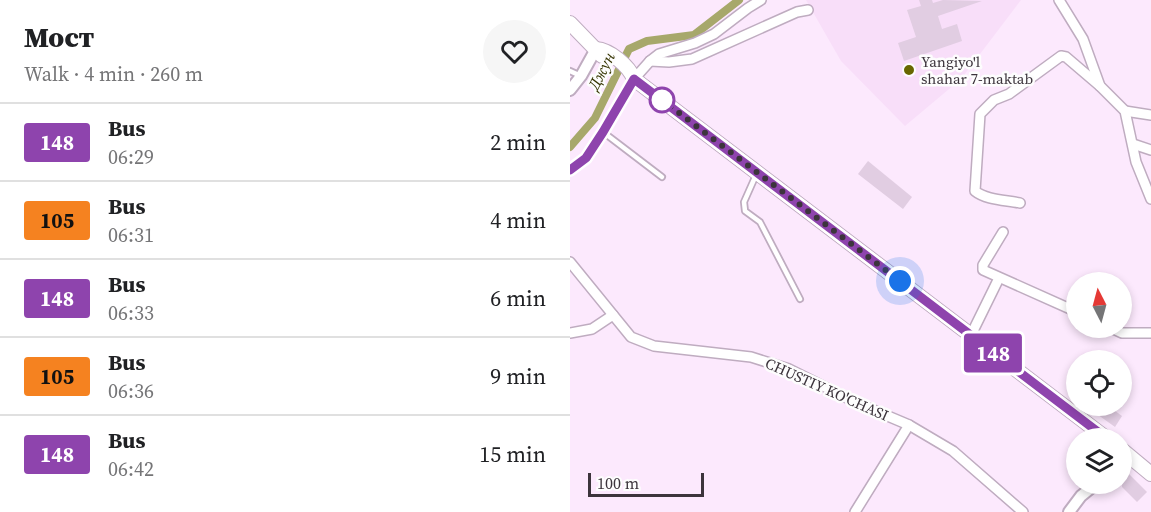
<!DOCTYPE html>
<meta charset="utf-8">
<style>
body{margin:0;font-family:"Source Serif 4",serif;background:#f6f6f6;color:#202124;height:100vh;display:flex;flex-direction:column;font-size:22px;white-space:nowrap}
*{box-sizing:border-box;margin:0}
p{font-size:20px;color:#757577}
.icon{flex:none;width:33px;height:33px;fill:none;stroke:currentColor;stroke-width:2;stroke-linecap:round;stroke-linejoin:round}
.map{position:relative;flex:1;overflow:hidden}
.drawer{display:flex;flex-direction:column;background:#fff;width:570px}
.drawer>*{flex:none}
.badge{padding:0 12px;border-radius:4px;font-size:21px;line-height:39px}
.needle{width:39px;rotate:354deg}
.fabs{position:absolute;left:496px;top:272px;display:grid;gap:12px}
.fabs a{display:grid;place-items:center;width:66px;height:66px;border-radius:50%;background:#fff;box-shadow:0 3px 9px #0003;font-size:30px}
.scale{position:absolute;left:18px;bottom:15px;width:116px;box-sizing:border-box;padding-left:6px;border:3px solid #3c343c;border-top:0;font-size:16px;line-height:21px;white-space:nowrap;color:#3c343c;-webkit-text-stroke:4px #fdfdfd;paint-order:stroke}
.you{position:absolute;width:30px;height:30px;margin:-15px;border:4px solid #fff;border-radius:50%;background:#1a73e8;box-shadow:0 0 0 9px #1a73e833}
.map>.badge{position:absolute;translate:-50% -50%;box-shadow:0 0 0 3px #fff}
.round{display:grid;place-items:center;flex:none;width:63px;height:63px;border-radius:32px;background:#f6f6f6}
.overview{display:flex;align-items:center;justify-content:space-between;height:102px;padding:0 24px}
h1{font-size:28px;font-weight:800;line-height:45px}
ul{padding:0;list-style:none}
li{display:flex;align-items:center;gap:18px;height:78px;padding:0 24px;border-top:2px solid #e0e0e0}
li div{flex:1}
li b{display:block;font-size:22px}
li em{font-style:normal}
li .badge{min-width:66px;font-weight:700;text-align:center}
main{display:flex;flex:1;min-height:0}
.map>svg:first-child{display:block}
.built{fill:#f8def9}
.lines{fill:none;stroke-linecap:round;stroke-linejoin:round}
.canal{stroke:#a7a86b;stroke-width:8}
.building{fill:#e1cde2}
.service-casing{stroke:#bfacc0;stroke-width:8}
.minor-casing{stroke:#bfacc0;stroke-width:12}
.tertiary-casing{stroke:#bfacc0;stroke-width:14}
.primary-casing{stroke:#bfacc0;stroke-width:16}
.service{stroke:#fff;stroke-width:4.5}
.minor{stroke:#fff;stroke-width:9}
.tertiary{stroke:#fff;stroke-width:10}
.primary{stroke:#fff;stroke-width:14}
.line-casing{stroke:#fff;stroke-width:14}
.line{stroke:#8e44ad;stroke-width:9}
.walk{stroke:#3c343c;stroke-width:6;stroke-dasharray:0 10.8}
.poi-dot{fill:#686700;stroke:#fdfdfd;stroke-width:2}
.stop-dot{fill:#fff;stroke:#8e44ad;stroke-width:3}
.labels{text-anchor:middle;dominant-baseline:central;stroke-width:5;stroke-linejoin:round;paint-order:stroke}
.poi-label{font-size:15px;fill:#3c343c;stroke:#fdfdfd;text-anchor:start}
.street-label{font-size:15px;fill:#3c343c;stroke:#fdfdfd}
.water-label{font-size:16px;font-style:italic;fill:#383705;stroke:#fdfdfd}
</style>
<main>
<section class="drawer">
<div class="overview"><div><h1>Мост</h1><p>Walk · 4 min · 260 m</p></div><a class="round"><svg class="icon" aria-label="heart" viewBox="0 0 24 24"><path d="M12 20l-8-8c-3-5 5-10 8-4 3-6 11-1 8 4z"/></svg></a></div>
<ul>
<li><span class="badge" style="background:#8e44ad;color:#fff">148</span><div><b>Bus</b><p>06:29</p></div><em>2 min</em></li>
<li><span class="badge" style="background:#f58220;color:#111">105</span><div><b>Bus</b><p>06:31</p></div><em>4 min</em></li>
<li><span class="badge" style="background:#8e44ad;color:#fff">148</span><div><b>Bus</b><p>06:33</p></div><em>6 min</em></li>
<li><span class="badge" style="background:#f58220;color:#111">105</span><div><b>Bus</b><p>06:36</p></div><em>9 min</em></li>
<li><span class="badge" style="background:#8e44ad;color:#fff">148</span><div><b>Bus</b><p>06:42</p></div><em>15 min</em></li>
</ul>
</section>
<div class="map">
<svg width="581" height="512" viewBox="0 0 581 512">
<rect width="100%" height="100%" fill="#fce9fd"/>
<path class="built" d="M236 0H451L391 79 335 126 271 61Z"/>
<g class="lines">
<path class="canal" d="M0 147 25 118 59 49 77 41 124 35 169 0"/>
</g>
<g class="building">
<path d="M349 0H362L363 3 373 0 412 1 368 16 372 29 387 24 392 41 334 61 328 43 346 37 337 10 351 6Z"/>
<path d="M298 161 342 197 333 209 288 174Z"/>
<path d="M528 405H537L552 416 545 427 524 412Z"/>
<path d="M558 473 577 492 567 502 552 487V479Z"/>
</g>
<g class="lines">
<g class="service-casing">
<g id="service">
<path d="M0 71 11 76"/>
<path d="M33 132 92 177"/>
<path d="M186 175 174 202 175 211 190 222 230 299"/>
</g>
</g>
<g class="minor-casing">
<g id="minor">
<path d="M489 0 513 39 530 86 555 111 566 162 581 199"/>
<path d="M80 61 99 62 122 59 227 12 238 10"/>
<path d="M555 111 581 115"/>
<path d="M563 144 581 150"/>
<path d="M0 170 16 158 33 132 64 79 80 61 89 54 125 43 144 34 178 8 191 0"/>
<path d="M450 203C436 200 416 200 405 191L410 114 424 100 439 94 491 56 496 57 530 86"/>
<path d="M433 232 413 265V270L507 312"/>
<path d="M0 262 61 337 84 346 181 357 219 369 287 403 339 425 383 451 453 512"/>
<path d="M539 327 552 333H581"/>
<path d="M0 333 22 329 43 315"/>
<path d="M401 335 429 278"/>
<path d="M285 512 339 425"/>
</g>
</g>
<g class="tertiary-casing">
<g id="tertiary">
<path d="M0 90 11 76 26 49"/>
<path d="M499 512 511 496 527 483"/>
</g>
</g>
<g class="primary-casing">
<g id="primary">
<path d="M0 23 32 56"/>
<path d="M26 49C40 50 59 66 64 79L536 438"/>
<path d="M552 450 581 474"/>
</g>
</g>
<use href="#service" class="service"/>
<use href="#minor" class="minor"/>
<use href="#tertiary" class="tertiary"/>
<use href="#primary" class="primary"/>
</g>
<g class="lines">
<g class="line-casing">
<path id="line" d="M0 170 16 158 33 132 64 79 536 438"/>
</g>
<use href="#line" class="line"/>
<path class="walk" d="M92 100 330 281"/>
</g>
<circle class="poi-dot" cx="339" cy="70" r="6"/>
<circle class="stop-dot" cx="92" cy="100" r="12"/>
<g class="labels">
<g class="poi-label">
<text x="351" y="61">Yangiyo'l<tspan x="351" dy="17">shahar 7-maktab</tspan></text>
</g>
<g class="street-label">
<text transform="translate(257 389) rotate(24)">CHUSTIY KO'CHASI</text>
</g>
<g class="water-label">
<text transform="translate(31 71) rotate(-63)">Джун</text>
</g>
</g>
</svg>
<div class="fabs">
<a><svg class="needle" viewBox="-14 -14 28 28"><path d="M0-13l5 13h-10z" fill="#e53935"/><path d="M0 13l5-13h-10z" fill="#757577"/></svg></a>
<a><svg class="icon" aria-label="locate" viewBox="0 0 24 24"><circle cx="12" cy="12" r="6"/><path d="M12 2v4M12 18v4M2 12h4M18 12h4"/></svg></a>
<a><svg class="icon" aria-label="layers" viewBox="0 0 24 24"><path d="M12 4l9 5-9 5-9-5zM3 14l9 5 9-5"/></svg></a>
</div>
<div class="scale">100 m</div>
<div class="you" style="left:330px;top:281px"></div>
<b class="badge" style="left:423px;top:353px;background:#8e44ad;color:#fff">148</b>
</div>
</main>
